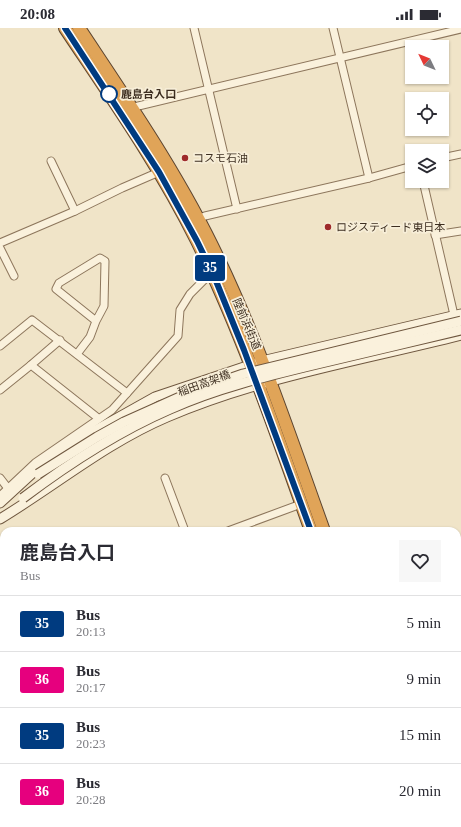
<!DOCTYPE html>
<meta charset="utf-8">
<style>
body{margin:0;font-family:"Times New Roman","Noto Sans JP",serif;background:#f7f7f7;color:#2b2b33;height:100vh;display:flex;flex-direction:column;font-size:15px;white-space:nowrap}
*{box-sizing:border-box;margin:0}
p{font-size:13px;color:#7c7c81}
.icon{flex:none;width:22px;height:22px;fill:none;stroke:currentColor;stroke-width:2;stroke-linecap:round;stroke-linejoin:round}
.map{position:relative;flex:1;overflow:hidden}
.side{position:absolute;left:0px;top:499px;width:461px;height:300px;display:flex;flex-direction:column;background:#fff;border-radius:12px 12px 0 0;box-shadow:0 1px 3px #0004}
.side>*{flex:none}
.badge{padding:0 8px;border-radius:3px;font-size:14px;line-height:26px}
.needle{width:26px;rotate:313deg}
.tools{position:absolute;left:405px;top:12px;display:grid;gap:8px}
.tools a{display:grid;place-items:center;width:44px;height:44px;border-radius:0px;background:#fff;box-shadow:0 1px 3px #0004;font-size:20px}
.map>.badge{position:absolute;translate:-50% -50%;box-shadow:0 0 0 2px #fff}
.round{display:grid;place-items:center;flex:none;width:42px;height:42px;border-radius:0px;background:#f7f7f7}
.overview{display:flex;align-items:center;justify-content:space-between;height:68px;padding:0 20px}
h1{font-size:19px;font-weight:700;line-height:30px}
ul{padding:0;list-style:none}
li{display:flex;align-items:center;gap:12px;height:56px;padding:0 20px;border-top:1px solid #e1e1e2}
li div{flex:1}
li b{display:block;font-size:15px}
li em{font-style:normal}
li .badge{min-width:44px;font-weight:700;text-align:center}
.status{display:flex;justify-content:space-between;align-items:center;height:28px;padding:0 20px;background:#fff;direction:ltr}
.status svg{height:11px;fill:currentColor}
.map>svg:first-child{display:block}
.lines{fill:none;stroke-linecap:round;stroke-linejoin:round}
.street-casing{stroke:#8d765c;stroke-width:9}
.secondary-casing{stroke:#6f573f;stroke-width:11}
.highway-casing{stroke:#5b4430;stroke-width:14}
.street{stroke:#faf1dc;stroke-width:7}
.secondary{stroke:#faf1dc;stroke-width:9}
.highway{stroke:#e0a458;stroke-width:12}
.secondary-bridge-casing{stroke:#6f573f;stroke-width:11;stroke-linecap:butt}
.secondary-bridge{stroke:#faf1dc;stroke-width:9}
.line-casing{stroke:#fff;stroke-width:9}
.line{stroke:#003b80;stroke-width:6}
.stop-dot{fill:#fff;stroke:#003b80;stroke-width:2}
.poi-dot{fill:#9e2a2b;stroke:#f7eed8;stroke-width:1.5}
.labels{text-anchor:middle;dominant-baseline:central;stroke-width:3.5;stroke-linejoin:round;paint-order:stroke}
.stop-label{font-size:11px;font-weight:bold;fill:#3d2e20;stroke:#f7eed8;text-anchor:start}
.poi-label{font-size:11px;fill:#3d2e20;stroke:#f7eed8;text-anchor:start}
.street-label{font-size:11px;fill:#3d2e20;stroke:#f7eed8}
</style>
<div class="status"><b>20:08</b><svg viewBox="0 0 49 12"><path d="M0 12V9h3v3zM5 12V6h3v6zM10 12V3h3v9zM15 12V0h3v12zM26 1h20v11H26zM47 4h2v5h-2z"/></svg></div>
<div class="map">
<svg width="461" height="799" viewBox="0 0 461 799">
<rect width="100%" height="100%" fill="#f0e4c8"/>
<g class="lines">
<g class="street-casing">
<g id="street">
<path d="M194 0 237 181"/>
<path d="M333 0 369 150"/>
<path d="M130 80 461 1"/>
<path d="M442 130 461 126"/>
<path d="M51 133 75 183"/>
<path d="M423 153 454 287"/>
<path d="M195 192 205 188 369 150 412 138"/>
<path d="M435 207 461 203"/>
<path d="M0 215 75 183 122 160 159 144"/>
<path d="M0 220 14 248"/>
<path d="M0 318 32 292 127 365"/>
<path d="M77 326 90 309 96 293 56 261 59 255 100 230 105 233 104 278 96 293"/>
<path d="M31 337 60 312"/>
<path d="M0 362 31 337 98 390"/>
<path d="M0 450 10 463"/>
<path d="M165 450 185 503"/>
<path d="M0 468 35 435 112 382 178 308 180 282 190 266 205 251 214 248"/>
<path d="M228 503 301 476"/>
<path d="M0 585 4 588"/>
<path d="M0 619 4 613"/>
<path d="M294 795 295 799"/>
<path d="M42 799 45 795"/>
</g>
</g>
<g class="secondary-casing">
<g id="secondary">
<path d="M0 475 37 441 71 416 155 369 262 333 461 286"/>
<path d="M0 491C56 457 106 415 167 389 260 349 363 332 461 307"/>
<path d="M0 636 4 638"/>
<path d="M183 795 187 799"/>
</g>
</g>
<g class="highway-casing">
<g id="highway">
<path d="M65 0C111 69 160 138 197 213 242 305 277 407 311 503"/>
<path d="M79 0C128 74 180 149 218 230 260 318 291 411 324 503"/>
<path d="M420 795 421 799"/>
<path d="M431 795 433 799"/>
</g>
</g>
<use href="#street" class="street"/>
<use href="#secondary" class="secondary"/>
<use href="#highway" class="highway"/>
<g class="secondary-bridge-casing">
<g id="secondary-bridge">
<path d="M38 446 97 409 124 394 191 364 243 346 461 293"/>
<path d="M23 470C68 436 117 404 170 381 217 360 267 348 317 336 365 325 413 313 461 302"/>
</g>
</g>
<use href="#secondary-bridge" class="secondary-bridge"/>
</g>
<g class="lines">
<g class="line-casing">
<path id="line" d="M65 0 159 144 197 213 214 248 244 322 311 503"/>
</g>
<use href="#line" class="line"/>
</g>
<circle class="stop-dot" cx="109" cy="66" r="8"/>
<g class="poi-dot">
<circle cx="185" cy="130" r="4"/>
<circle cx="328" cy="199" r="4"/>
</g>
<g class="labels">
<g class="stop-label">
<text x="121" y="66">鹿島台入口</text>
</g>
<g class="poi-label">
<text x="193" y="130">コスモ石油</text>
<text x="336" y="199">ロジスティード東日本</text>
</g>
<g class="street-label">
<text transform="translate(247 296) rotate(67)">陸前浜街道</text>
<text transform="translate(204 355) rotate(-20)">稲田高架橋</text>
</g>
</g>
</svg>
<div class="tools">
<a><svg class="needle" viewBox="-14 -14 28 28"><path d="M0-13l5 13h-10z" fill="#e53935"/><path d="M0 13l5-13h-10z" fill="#7c7c81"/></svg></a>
<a><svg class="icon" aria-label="locate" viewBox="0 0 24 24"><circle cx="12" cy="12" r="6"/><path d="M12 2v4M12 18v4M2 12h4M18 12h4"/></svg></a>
<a><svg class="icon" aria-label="layers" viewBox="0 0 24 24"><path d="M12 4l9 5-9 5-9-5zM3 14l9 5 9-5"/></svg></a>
</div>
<b class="badge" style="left:210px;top:240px;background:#003b80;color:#fff">35</b>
<section class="side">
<div class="overview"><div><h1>鹿島台入口</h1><p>Bus</p></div><a class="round"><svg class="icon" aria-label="heart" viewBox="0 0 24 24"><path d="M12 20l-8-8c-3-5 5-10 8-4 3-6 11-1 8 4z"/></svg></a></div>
<ul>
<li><span class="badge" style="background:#003b80;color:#fff">35</span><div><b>Bus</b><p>20:13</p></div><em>5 min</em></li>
<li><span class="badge" style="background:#e6007e;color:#fff">36</span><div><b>Bus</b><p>20:17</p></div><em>9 min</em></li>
<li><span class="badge" style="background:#003b80;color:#fff">35</span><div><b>Bus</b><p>20:23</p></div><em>15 min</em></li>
<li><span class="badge" style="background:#e6007e;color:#fff">36</span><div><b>Bus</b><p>20:28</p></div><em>20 min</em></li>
</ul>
</section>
</div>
